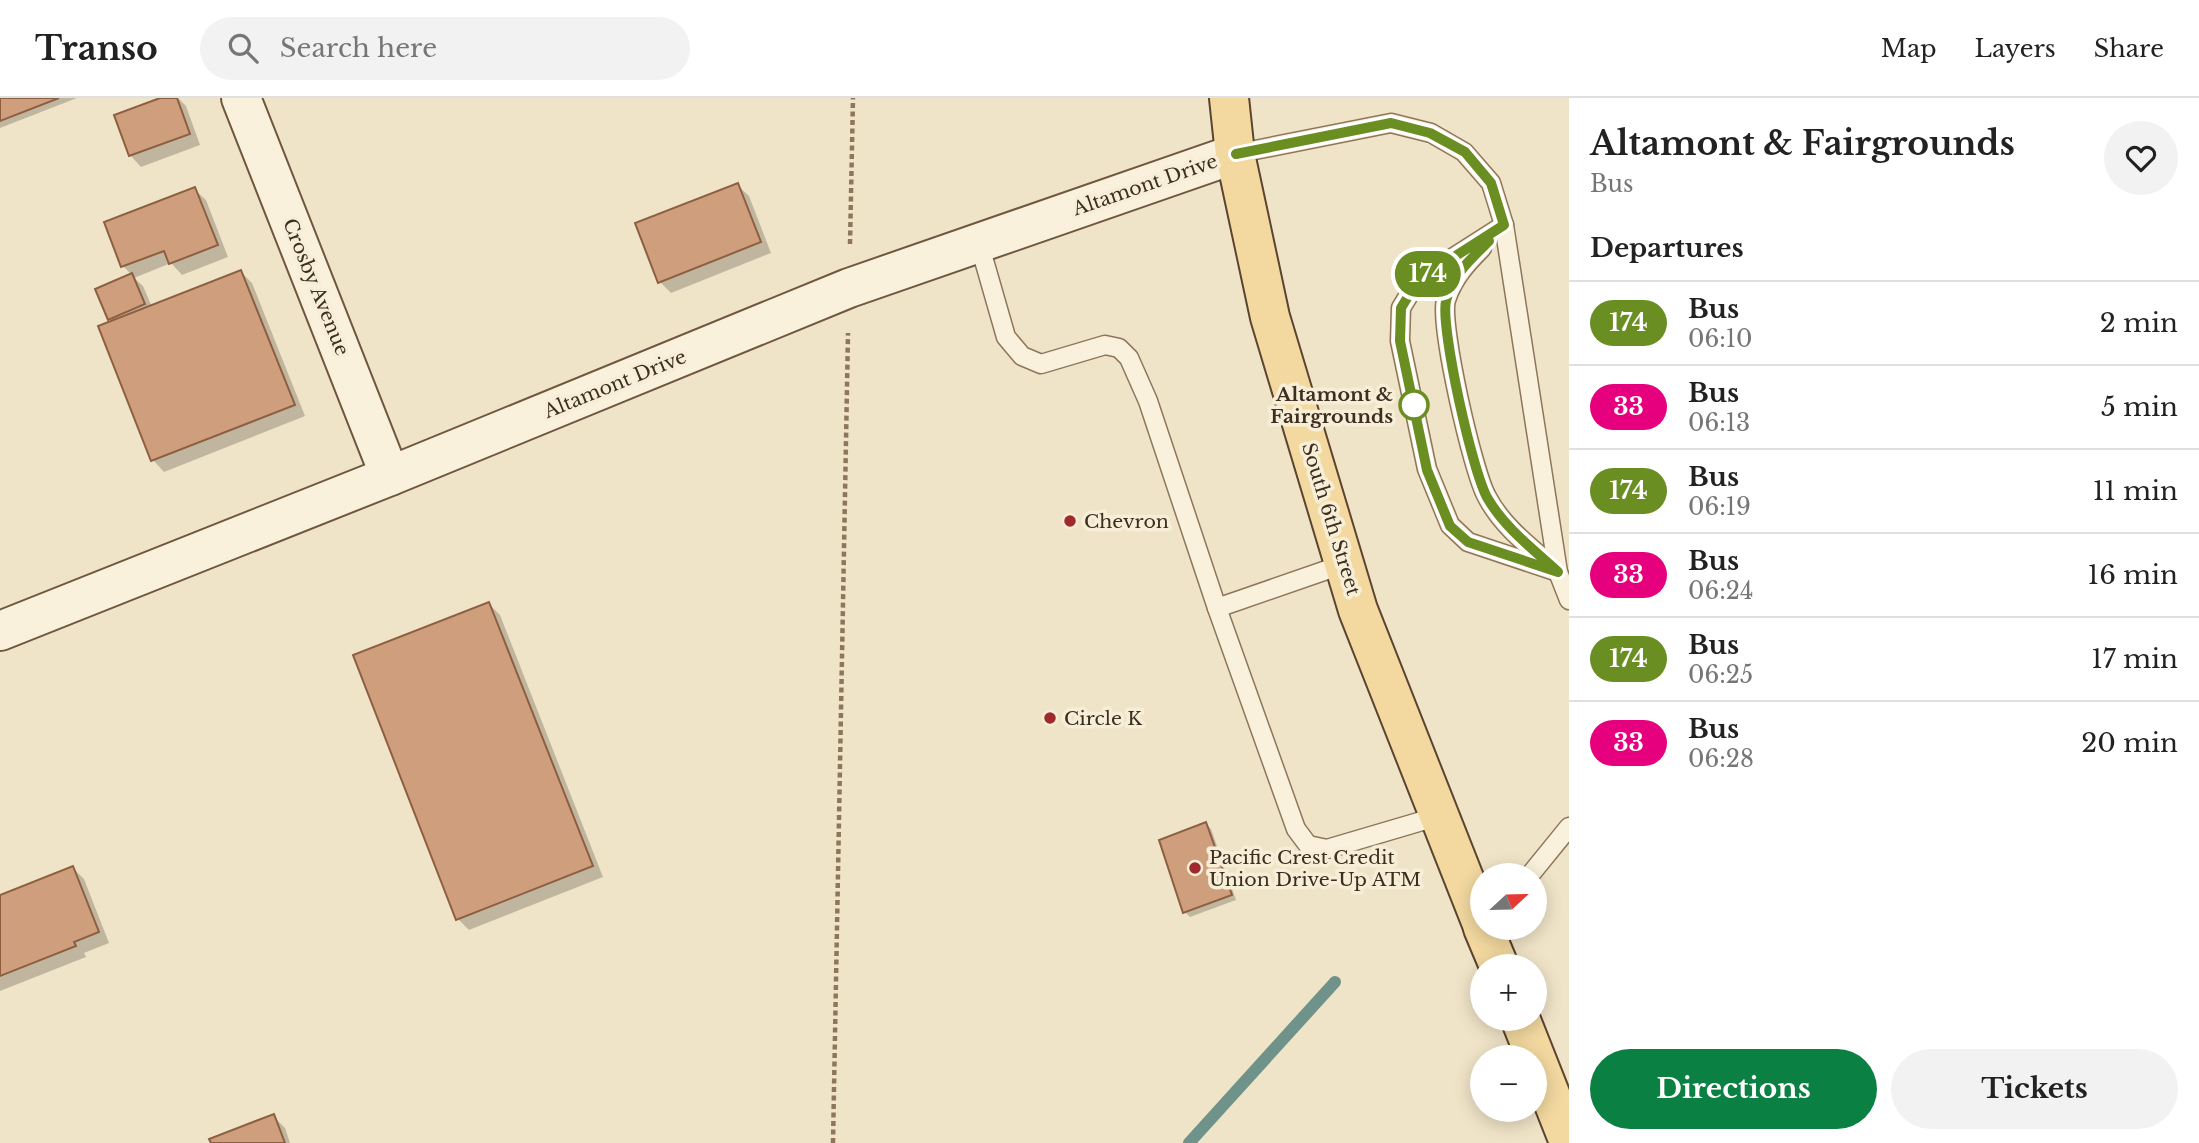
<!DOCTYPE html>
<meta charset="utf-8">
<style>
body{margin:0;font-family:"Libre Baskerville",serif;background:#f2f2f2;color:#222;height:100vh;display:flex;flex-direction:column;font-size:26px;white-space:nowrap}
*{box-sizing:border-box;margin:0}
p{font-size:23px;color:#767676}
.icon{flex:none;width:38px;height:38px;fill:none;stroke:currentColor;stroke-width:2;stroke-linecap:round;stroke-linejoin:round}
.map{position:relative;flex:1;overflow:hidden}
.details{display:flex;flex-direction:column;background:#fff;width:630px}
.details>*{flex:none}
.badge{padding:0 14px;border-radius:23px;font-size:24px;line-height:46px}
.needle{width:46px;rotate:68deg}
.controls{position:absolute;left:1470px;top:765px;display:grid;gap:14px}
.controls a{display:grid;place-items:center;width:77px;height:77px;border-radius:50%;background:#fff;box-shadow:0 4px 18px #0003;font-size:35px}
.map>.badge{position:absolute;translate:-50% -50%;box-shadow:0 0 0 4px #fff}
h2{padding:0 21px;font-size:26px;line-height:63px}
.round{display:grid;place-items:center;flex:none;width:74px;height:74px;border-radius:37px;background:#f2f2f2}
.headline{display:flex;align-items:center;justify-content:space-between;height:119px;padding:0 21px}
h1{font-size:33px;font-weight:800;line-height:52px}
.cta{display:flex;gap:14px;margin-top:auto;padding:14px 21px}
.cta a{flex:1;height:80px;border-radius:42px;background:#0b8043;color:#fff;font-size:28px;font-weight:800;line-height:80px;text-align:center}
.cta a+a{background:#f2f2f2;color:#222}
ul{padding:0;list-style:none}
li{display:flex;align-items:center;gap:21px;height:84px;padding:0 21px;border-top:2px solid #e0e0e0}
li div{flex:1}
li b{display:block;font-size:26px}
li em{font-style:normal}
li .badge{min-width:77px;font-weight:700;text-align:center}
header{display:flex;align-items:center;gap:42px;box-sizing:border-box;height:98px;padding:0 35px;background:#fff;border-bottom:2px solid #e0e0e0}
header strong{font-size:33px}
nav{display:flex;gap:38px;margin-inline-start:auto;font-size:24px}
.search{width:490px;height:63px;background:#f2f2f2;display:flex;align-items:center;gap:18px;box-sizing:border-box;padding:0 24px;border-radius:38px;color:#767676;font-size:26px}
main{display:flex;flex:1;min-height:0}
.map>svg:first-child{display:block}
.shadow{fill:#0003}
.lines{fill:none;stroke-linecap:round;stroke-linejoin:round}
.stream{stroke:#6f938a;stroke-width:12}
.building{fill:#cf9f7d;stroke:#8d5f41;stroke-width:2}
.lane-casing{stroke:#8d765c;stroke-width:21}
.secondary-casing{stroke:#6f573f;stroke-width:42}
.primary-casing{stroke:#5b4430;stroke-width:42}
.path{stroke:#8d765c;stroke-width:4.5;stroke-dasharray:5 3.5;stroke-linecap:butt}
.lane{stroke:#faf1dc;stroke-width:18}
.secondary{stroke:#faf1dc;stroke-width:38}
.primary{stroke:#f3d9a0;stroke-width:38}
.line-casing{stroke:#fff;stroke-width:16}
.line{stroke:#6b8e23;stroke-width:10}
.stop-dot{fill:#fff;stroke:#6b8e23;stroke-width:3.5}
.poi-dot{fill:#9e2a2b;stroke:#f7eed8;stroke-width:2.5}
.labels{text-anchor:middle;dominant-baseline:central;stroke-width:7;stroke-linejoin:round;paint-order:stroke}
.street-label{font-size:19px;fill:#3d2e20;stroke:#f7eed8}
.stop-label{font-size:19px;font-weight:bold;fill:#3d2e20;stroke:#f7eed8;text-anchor:end}
.poi-label{font-size:19px;fill:#3d2e20;stroke:#f7eed8;text-anchor:start}
</style>
<header>
<strong>Transo</strong>
<div class="search"><svg class="icon" aria-label="search" viewBox="0 0 24 24"><circle cx="10" cy="10" r="6"/><path d="M15 15l6 6"/></svg>Search here</div>
<nav><a>Map</a><a>Layers</a><a>Share</a></nav>
</header>
<main>
<div class="map">
<svg width="1569" height="1045" viewBox="0 0 1569 1045">
<rect width="100%" height="100%" fill="#f0e4c8"/>
<g class="shadow">
<path d="M0 0H77L0 30Z"/>
<path d="M165 0H178L186 8 200 47 141 69 130 57Z"/>
<path d="M737 87 749 98 771 155 671 195 660 184Z"/>
<path d="M194 91 206 102 228 159 182 177 171 165 134 180 143 188 152 209 241 174 252 185 305 318 164 374 153 362 100 229 113 224 110 221 132 177 123 168 106 125Z"/>
<path d="M489 506 500 517 603 779 469 832 458 821Z"/>
<path d="M1206 726 1211 731 1236 802 1190 819 1185 814Z"/>
<path d="M73 770 84 781 109 845 84 855 86 859 0 893V799Z"/>
<path d="M273 1018 285 1030 290 1045H213Z"/>
</g>
<g class="lines">
<path class="stream" d="M1189 1045 1335 884"/>
</g>
<g class="building">
<path d="M0 0H59L0 23Z"/>
<path d="M160 0H177L190 36 129 58 114 17Z"/>
<path d="M738 85 761 144 658 185 635 125Z"/>
<path d="M195 89 218 147 169 166 164 153 121 169 104 124Z"/>
<path d="M241 172 295 307 151 363 98 228Z"/>
<path d="M132 175 145 206 108 222 95 191Z"/>
<path d="M489 504 593 768 456 822 353 557Z"/>
<path d="M1206 724 1232 797 1183 815 1159 742Z"/>
<path d="M73 768 99 834 74 844 76 848 0 878V797Z"/>
<path d="M274 1016 285 1045H211L209 1041Z"/>
</g>
<g class="lines">
<g class="lane-casing">
<g id="lane">
<path d="M1235 56 1391 25 1431 35 1464 54 1491 85 1504 127 1558 474 1569 502"/>
<path d="M1504 127 1418 182 1401 210 1400 243 1427 371 1450 427 1468 444 1558 474"/>
<path d="M979 145 1006 239 1022 258 1041 266 1105 247 1119 250 1129 260 1148 303 1217 510 1296 731 1308 747 1327 751 1439 718"/>
<path d="M1482 150C1467 165 1453 180 1446 202 1439 226 1473 375 1487 399 1502 428 1529 448 1553 469"/>
<path d="M1217 510 1344 466"/>
<path d="M1530 777 1569 729"/>
</g>
</g>
<g class="secondary-casing">
<g id="secondary">
<path d="M241 0 390 378"/>
<path d="M0 533 390 378 849 190 1235 56"/>
</g>
</g>
<g class="primary-casing">
<g id="primary">
<path d="M1229 0 1235 56 1270 219 1358 512 1482 826"/>
<path d="M1483 830 1499 868"/>
<path d="M1520 920 1569 1044"/>
</g>
</g>
<g class="path">
<path d="M850 146 853 0"/>
<path d="M833 1045 848 235"/>
</g>
<use href="#lane" class="lane"/>
<use href="#secondary" class="secondary"/>
<use href="#primary" class="primary"/>
</g>
<g class="lines">
<g class="line-casing">
<path id="line" d="M1236 56 1391 25 1430 35 1465 54 1491 85 1504 127 1418 182 1401 210 1400 243 1427 372 1450 428 1468 444 1558 474C1533 451 1505 430 1488 401 1473 377 1440 229 1446 203 1451 178 1472 160 1489 143"/>
</g>
<use href="#line" class="line"/>
</g>
<circle class="stop-dot" cx="1414" cy="307" r="14"/>
<g class="poi-dot">
<circle cx="1070" cy="423" r="7"/>
<circle cx="1050" cy="620" r="7"/>
<circle cx="1195" cy="770" r="7"/>
</g>
<g class="labels">
<g class="street-label">
<text transform="translate(1145 87) rotate(-19)">Altamont Drive</text>
<text transform="translate(316 189) rotate(68)">Crosby Avenue</text>
<text transform="translate(615 286) rotate(-22)">Altamont Drive</text>
<text transform="translate(1331 421) rotate(73)">South 6th Street</text>
</g>
<g class="stop-label">
<text x="1393" y="296">Altamont &amp;<tspan x="1393" dy="22">Fairgrounds</tspan></text>
</g>
<g class="poi-label">
<text x="1084" y="423">Chevron</text>
<text x="1064" y="620">Circle K</text>
<text x="1209" y="759">Pacific Crest Credit<tspan x="1209" dy="22">Union Drive-Up ATM</tspan></text>
</g>
</g>
</svg>
<div class="controls">
<a><svg class="needle" viewBox="-14 -14 28 28"><path d="M0-13l5 13h-10z" fill="#e53935"/><path d="M0 13l5-13h-10z" fill="#767676"/></svg></a>
<a>+</a>
<a>−</a>
</div>
<b class="badge" style="left:1428px;top:176px;background:#6b8e23;color:#fff">174</b>
</div>
<section class="details">
<div class="headline"><div><h1>Altamont &amp; Fairgrounds</h1><p>Bus</p></div><a class="round"><svg class="icon" aria-label="heart" viewBox="0 0 24 24"><path d="M12 20l-8-8c-3-5 5-10 8-4 3-6 11-1 8 4z"/></svg></a></div>
<h2>Departures</h2>
<ul>
<li><span class="badge" style="background:#6b8e23;color:#fff">174</span><div><b>Bus</b><p>06:10</p></div><em>2 min</em></li>
<li><span class="badge" style="background:#e6007e;color:#fff">33</span><div><b>Bus</b><p>06:13</p></div><em>5 min</em></li>
<li><span class="badge" style="background:#6b8e23;color:#fff">174</span><div><b>Bus</b><p>06:19</p></div><em>11 min</em></li>
<li><span class="badge" style="background:#e6007e;color:#fff">33</span><div><b>Bus</b><p>06:24</p></div><em>16 min</em></li>
<li><span class="badge" style="background:#6b8e23;color:#fff">174</span><div><b>Bus</b><p>06:25</p></div><em>17 min</em></li>
<li><span class="badge" style="background:#e6007e;color:#fff">33</span><div><b>Bus</b><p>06:28</p></div><em>20 min</em></li>
</ul>
<div class="cta"><a>Directions</a><a>Tickets</a></div>
</section>
</main>
